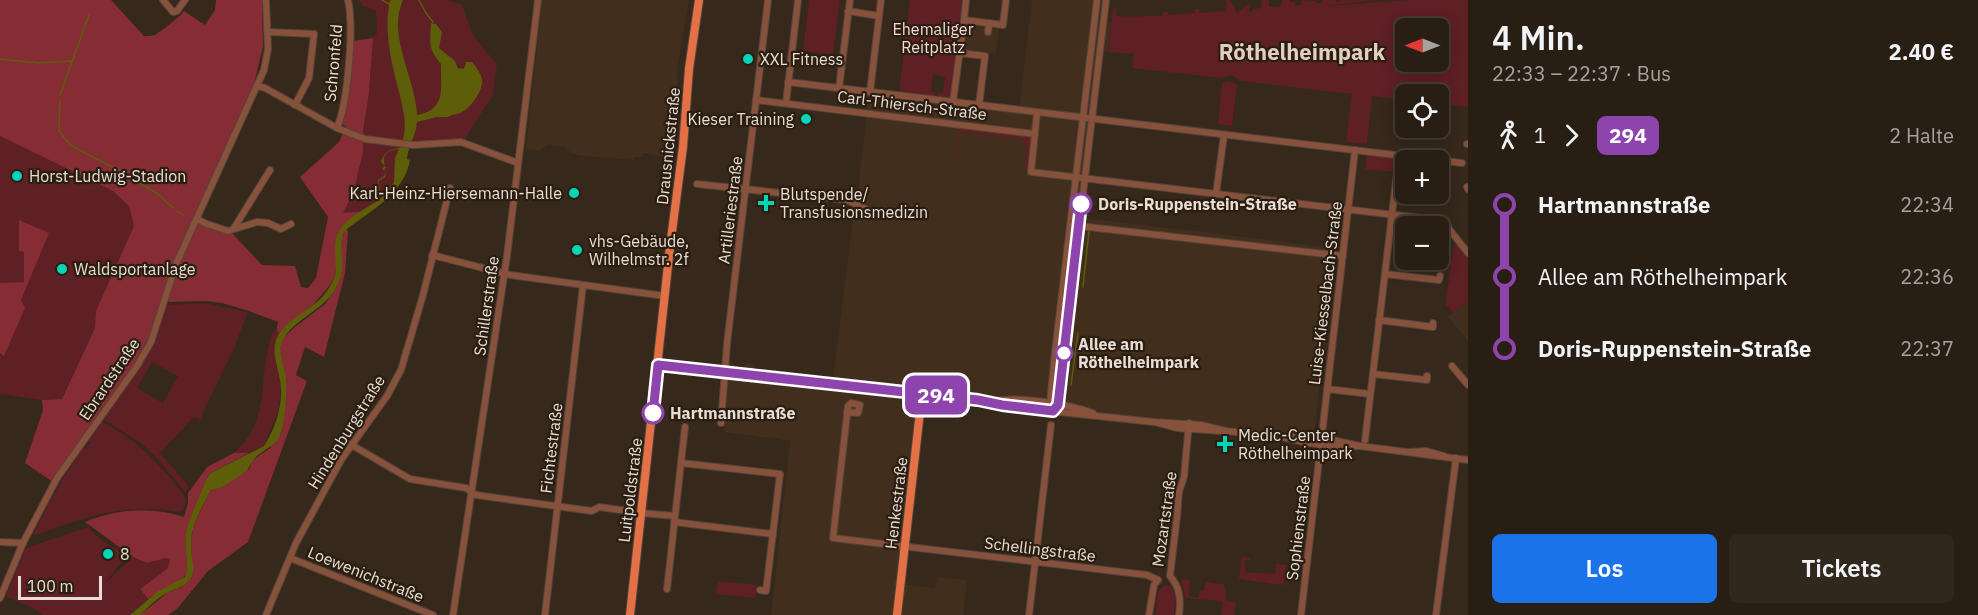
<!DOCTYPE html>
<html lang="de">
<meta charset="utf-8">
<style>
body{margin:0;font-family:"IBM Plex Sans",sans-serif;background:#30271d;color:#f1f3f6;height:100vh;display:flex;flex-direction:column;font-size:22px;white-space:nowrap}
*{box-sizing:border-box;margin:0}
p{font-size:20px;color:#a5a2a0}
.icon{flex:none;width:33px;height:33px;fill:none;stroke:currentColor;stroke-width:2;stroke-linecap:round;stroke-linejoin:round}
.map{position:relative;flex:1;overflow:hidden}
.drawer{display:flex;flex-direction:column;background:#281e14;width:510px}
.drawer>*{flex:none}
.badge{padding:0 12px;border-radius:9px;font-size:21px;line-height:39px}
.needle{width:39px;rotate:270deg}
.buttons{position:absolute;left:1395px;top:18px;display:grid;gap:12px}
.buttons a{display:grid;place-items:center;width:54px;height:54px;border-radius:9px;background:#281e14;box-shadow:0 3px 15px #0003,0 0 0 2px #443c34;font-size:30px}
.scale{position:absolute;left:18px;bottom:15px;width:84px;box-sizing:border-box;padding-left:6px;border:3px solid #e8ded6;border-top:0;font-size:16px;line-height:21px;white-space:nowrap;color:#e8ded6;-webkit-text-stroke:4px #2b1e11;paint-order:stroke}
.map>.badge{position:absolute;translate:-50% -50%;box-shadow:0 0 0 3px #fff}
.legs{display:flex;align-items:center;gap:9px;height:66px;padding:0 24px;font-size:20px}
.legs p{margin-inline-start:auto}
.head{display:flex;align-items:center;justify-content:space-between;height:102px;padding:0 24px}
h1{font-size:33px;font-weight:600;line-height:45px}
.primary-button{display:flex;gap:12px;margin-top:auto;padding:12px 24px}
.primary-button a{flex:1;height:69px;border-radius:9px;background:#1a73e8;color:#fff;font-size:24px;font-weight:600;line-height:69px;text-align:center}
.primary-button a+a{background:#30271d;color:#f1f3f6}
ul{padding:0 24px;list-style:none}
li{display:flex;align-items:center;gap:21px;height:72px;font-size:22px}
li i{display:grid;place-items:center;width:9px;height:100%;margin:0 8px;background:currentColor}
li i::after{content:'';width:15px;height:15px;margin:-8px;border:4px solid;border-radius:50%;background:#281e14}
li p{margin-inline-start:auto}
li:first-child i{background:linear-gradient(#0000 50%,currentColor 0)}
li:last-child i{background:linear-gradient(currentColor 50%,#0000 0)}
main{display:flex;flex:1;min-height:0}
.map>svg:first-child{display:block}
.built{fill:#412e1c}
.green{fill:#5e1f25;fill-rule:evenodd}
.forest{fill:#852c35}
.water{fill:#5e5d09;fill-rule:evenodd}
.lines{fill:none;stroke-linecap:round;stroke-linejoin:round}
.stream{stroke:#5e5d09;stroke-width:1.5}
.minor-casing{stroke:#524539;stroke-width:8}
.major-casing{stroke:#524539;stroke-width:10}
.minor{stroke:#88513c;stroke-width:6}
.major{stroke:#e47146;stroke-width:8}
.line-1-casing{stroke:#fff;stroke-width:14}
.line-1{stroke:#8e44ad;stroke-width:9}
.poi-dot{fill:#02d5b6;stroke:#2b1e11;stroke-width:2}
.stop-1-dot{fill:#fff;stroke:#8e44ad;stroke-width:3}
.labels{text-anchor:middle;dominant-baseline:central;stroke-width:4.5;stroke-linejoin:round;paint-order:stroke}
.park-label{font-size:16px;fill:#f2d7d7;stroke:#2b1e11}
.poi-label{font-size:16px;fill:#e8ded6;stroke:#2b1e11;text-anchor:start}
.street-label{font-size:16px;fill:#e8ded6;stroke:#2b1e11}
.stop-label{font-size:16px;font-weight:bold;fill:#e8ded6;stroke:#2b1e11;text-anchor:start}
.district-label{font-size:22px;font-weight:bold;fill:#e2cfbf;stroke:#2b1e11}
</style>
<main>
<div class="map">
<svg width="1468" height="615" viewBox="0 0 1468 615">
<rect width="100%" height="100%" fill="#36281b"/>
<g class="built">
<path d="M542 0H689L677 70 679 110 673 158 643 153 642 157H634V160L584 156 572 154 565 147 548 145 539 151 526 149Z"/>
<path d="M1032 0H1101L1099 21 1111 22 1108 52 1098 51 1077 217 1336 248 1313 442 1053 416 922 399 901 584 935 588 937 577 967 580 963 615H771L790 441 725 432 722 420 727 374 731 362 737 368 745 369 746 363 754 364V369L833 378 854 211 856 206 869 95 899 93 1019 110Z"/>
<path d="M967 25 999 28 996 53 964 50Z"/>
<path d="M1468 301V341L1448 317Z"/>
</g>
<g class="green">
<path d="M359 0H390L389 48 405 116V133L398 154 394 182 385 193 365 211 342 214 354 191 363 152V132L369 93 373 38 377 33 376 10 362 6Z"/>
<path d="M403 0H448L462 5 473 35 497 65 493 95 463 141 448 140 411 145 417 122 437 117H448L452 114 463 112C478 92 489 85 472 62L466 63V68L461 69 455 61 439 48 438 45 442 37 433 54 441 64 442 96C439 106 428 113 417 115 410 85 390 29 403 0Z"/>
<path d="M809 0H840L833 55 803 51Z"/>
<path d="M910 0H964L952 99 937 98 938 93H943L945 77 933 75 931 91 935 92 933 98 899 93Z"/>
<path d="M1226 0H1230L1237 13 1247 5H1250L1249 12H1252L1253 9 1261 8 1262 0H1269V7L1281 6 1282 0H1290V2H1295L1296 5H1301L1302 0 1316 1V3H1322V0H1336L1337 2 1343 0H1372L1326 6 1410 0H1468V107L1439 104 1438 94H1406L1405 100 1372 96 1367 144 1346 142 1352 94 1240 81 1232 75 1220 78 1132 68 1134 54 1108 52 1113 8H1116V16C1134 18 1147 15 1163 16V12H1168V15L1195 13V9H1199L1200 13 1226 11ZM1406 28H1438V62H1406Z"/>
<path d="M1229 81 1237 85 1232 126 1218 124 1222 83Z"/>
<path d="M958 128 1029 137 1031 138 1027 168 1021 166 1025 164 1027 144H1023L1024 140 963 132 962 136H958L956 156 959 158 955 159Z"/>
<path d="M0 136 151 209 62 399 42 400 0 394Z"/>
<path d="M1367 154 1396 157 1395 172 1365 169Z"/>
<path d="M1454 244H1456L1468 259V301L1453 313 1448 306H1445Z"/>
<path d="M204 303 248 312 233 351 203 412 202 420 194 417 160 453 189 487 185 492 157 458 142 444 103 419 166 305ZM152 362 178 376 163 403 137 388Z"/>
<path d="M277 327 278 334 275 353 281 384 279 409 264 446 249 453H234C268 421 259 394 267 353 269 344 271 334 277 327Z"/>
<path d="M102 422C136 439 161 465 184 495L186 501 183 510 178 512C127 503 87 516 40 534H33L59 485 83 448 85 449 90 442 88 439Z"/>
<path d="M88 527 100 539 127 556 103 585 133 557 147 563 166 558 170 560 167 569 140 589 148 599 130 615H43L38 611 6 596 26 548Z"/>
<path d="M1241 557 1251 558V561L1245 560V572L1275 574 1276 564 1286 565 1284 585 1239 579Z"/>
<path d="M1181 579 1190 580 1189 596 1198 598 1200 591H1203L1206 582 1223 584 1226 589V601L1236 602 1234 615H1221L1223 601 1185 598Z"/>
<path d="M718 581 757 585 755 598 716 594Z"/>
<path d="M1165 585 1171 586 1175 593 1174 615H1155L1158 591Z"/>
</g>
<g class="forest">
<path d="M0 0H111L144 36C147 36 151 36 155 35 160 32 181 16 184 11L205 25 215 10 216 0H262L263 47 252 92 180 248 151 334 134 365 53 482 25 463 43 410 42 400 62 399 95 328 96 311 134 226 129 206 113 191 0 136Z"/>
<path d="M373 38 369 93 363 132V152L354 191 343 213 365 211 349 220 340 229 335 277 330 285 313 305 285 327 278 334 277 327 278 322 249 311 222 303 205 301 169 302 167 300 178 264 197 222 232 233 262 265 295 266 301 287 308 288 316 278 328 217 300 177 339 142 346 127 341 123 352 41Z"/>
<path d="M19 220 49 233 21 300 25 308 4 356 0 353V283L24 282V252L19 251Z"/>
<path d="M346 229 348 231 345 273 324 357 305 347 296 375 307 381 248 542 208 571 177 609 168 615H140L167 593 182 587 193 562 190 545 194 524 210 491 249 469 253 460 270 448 281 433 286 388 280 352 281 344 283 338 295 327 325 304 337 286 342 237Z"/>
<path d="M234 453H249L211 473 191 520 187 562C193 583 161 589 148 599L140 589 167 569 170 560 166 558 147 563 133 557 85 522C116 509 152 506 184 517L188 503V493L207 467Z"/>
</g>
<path class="water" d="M390 0H403C387 36 416 80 417 115 448 109 440 87 441 64 428 49 430 43 431 23L436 24 442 32 439 48 455 61 458 68 464 69 466 62H472C476 67 480 72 482 79 484 89 471 108 462 112 457 115 454 113 448 117H437L417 122C416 136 408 146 407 159L410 160C405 192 372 210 347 229L343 234C339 248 345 265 340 279 328 311 299 314 284 338 276 350 284 365 286 378 287 392 285 431 277 441 270 448 262 451 255 458 251 462 250 468 245 472 238 477 229 483 222 487 218 489 214 488 210 491 202 508 191 524 191 544 190 556 198 569 189 580 183 588 174 589 165 594 156 599 148 608 140 615H130L157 592 185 577C190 563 184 549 186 534 189 516 200 497 206 480L211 473 264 446C276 427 284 403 280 380 278 369 273 355 275 344 279 322 309 312 323 296 327 291 333 283 335 276 338 262 331 245 339 231 346 218 366 209 378 200 378 192 379 187 378 180L384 176 386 172 382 169 385 166 381 162C384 152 389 149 400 148 410 126 402 106 397 84 390 57 384 28 390 0ZM399 149 395 158 394 182 380 199 379 181 385 177 386 172 384 169 386 168C380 155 387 150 399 149Z"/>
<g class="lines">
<g class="stream">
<path d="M382 0 389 4"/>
<path d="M419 0 426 13 433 22"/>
<path d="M0 59 39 63 73 61"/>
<path d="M60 95 89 15"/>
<path d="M60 100 59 131 70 145 118 170 158 194 173 208"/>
<path d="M177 211 183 215"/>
<path d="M1083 287 1089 231"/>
<path d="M1071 385 1078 333"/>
</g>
<g class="minor-casing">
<g id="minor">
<path d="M163 0 173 12 177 11 185 0"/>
<path d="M966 0 964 20 1003 25 1006 0"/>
<path d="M848 11 879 16"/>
<path d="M268 32 314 34 309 78 295 105"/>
<path d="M988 32 989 23"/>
<path d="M960 53 985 56 979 105"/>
<path d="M788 82 1462 163"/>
<path d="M258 86 265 88 337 128 365 139 413 145 461 142 518 163"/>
<path d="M839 88 850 0"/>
<path d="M870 92 881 0"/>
<path d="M756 100 1035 134"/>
<path d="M953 102 964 20"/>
<path d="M786 103 798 0"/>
<path d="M1037 113 1031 172 1446 221 1449 229 1468 253"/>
<path d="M337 128C348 102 354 27 348 0"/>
<path d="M1467 144H1468"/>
<path d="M697 184 847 200 870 211"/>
<path d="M1467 187 1468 189"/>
<path d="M1216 194 1224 135"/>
<path d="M197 219 207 224 228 231 257 222 268 223 281 229 291 224"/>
<path d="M1079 226 1343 256"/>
<path d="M234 228 270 170"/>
<path d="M432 255 510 275 665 296"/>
<path d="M1385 274 1439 280 1440 276"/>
<path d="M1379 320 1433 327V323"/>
<path d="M1452 366 1468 385"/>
<path d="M1373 374 1427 380V376"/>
<path d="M1327 389 1370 394"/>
<path d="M922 394 990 401 1002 405 1041 410 1154 422 1201 425 1226 431 1282 437 1308 443 1346 447 1360 446"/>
<path d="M994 401C1020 396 1067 404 1093 413"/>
<path d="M1053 411 1058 405 1106 0"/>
<path d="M1053 411 1050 403 1055 352 1097 0"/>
<path d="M847 412 858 413 860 405 851 403 848 406 833 538 1147 575 1158 580"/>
<path d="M1155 422 1177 428 1222 431"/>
<path d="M721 423 727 344 768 0"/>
<path d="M1283 437 1309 435 1360 446 1468 460"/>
<path d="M1365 440 1399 156"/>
<path d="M350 444 410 479 466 488 476 495 592 511 599 507 628 511"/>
<path d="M1410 452 1426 451 1444 456"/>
<path d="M681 463 780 474 766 591 760 590"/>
<path d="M641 513 675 516"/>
<path d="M674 522 773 534"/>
<path d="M0 542 23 543"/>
<path d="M290 558 433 615"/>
<path d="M667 589 685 427"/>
<path d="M0 598 23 543 57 478 137 366 151 342 176 264 264 70 268 49 266 0"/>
<path d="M266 615 296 543 341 460 387 396 401 370 423 295 450 188"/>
<path d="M453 615 507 256 538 0"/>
<path d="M545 615 583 285"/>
<path d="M1029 615 1051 425"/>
<path d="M1149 615 1154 585 1158 580"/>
<path d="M1179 615C1181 600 1180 587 1170 576L1177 517 1179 492 1184 477 1189 423"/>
<path d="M1301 615 1355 150"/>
<path d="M1436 615 1456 458"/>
</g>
</g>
<g class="major-casing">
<g id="major">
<path d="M658 365 922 394 897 615"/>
<path d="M630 615 670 247 683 147 689 69 699 0"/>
</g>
</g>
<use href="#minor" class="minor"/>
<use href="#major" class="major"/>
</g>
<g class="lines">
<g class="line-1-casing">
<path id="line-1" d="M653 413 658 365 978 400 1002 405 1053 411 1058 405 1081 204"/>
</g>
<use href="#line-1" class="line-1"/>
</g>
<g class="poi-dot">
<circle cx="748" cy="59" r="6"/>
<circle cx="806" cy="119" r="6"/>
<circle cx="17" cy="176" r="6"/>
<circle cx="574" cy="193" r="6"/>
<path d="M763 194h6v6h6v6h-6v6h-6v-6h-6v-6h6z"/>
<circle cx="577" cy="250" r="6"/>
<circle cx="62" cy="269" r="6"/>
<path d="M1222 435h6v6h6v6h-6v6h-6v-6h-6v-6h6z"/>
<circle cx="108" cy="554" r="6"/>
</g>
<g class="stop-1-dot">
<circle cx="1081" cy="204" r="10"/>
<circle cx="1064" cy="353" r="8"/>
<circle cx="653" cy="413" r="10"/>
</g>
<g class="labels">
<g class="park-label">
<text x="933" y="29">Ehemaliger<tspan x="933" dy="18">Reitplatz</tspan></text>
</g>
<g class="poi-label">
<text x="760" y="59">XXL Fitness</text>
<text x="794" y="119" text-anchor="end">Kieser Training</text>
<text x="29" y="176">Horst-Ludwig-Stadion</text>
<text x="562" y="193" text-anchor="end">Karl-Heinz-Hiersemann-Halle</text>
<text x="780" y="194">Blutspende/<tspan x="780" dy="18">Transfusionsmedizin</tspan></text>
<text x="589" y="241">vhs-Gebäude,<tspan x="589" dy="18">Wilhelmstr. 2f</tspan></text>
<text x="74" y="269">Waldsportanlage</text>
<text x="1238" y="435">Medic-Center<tspan x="1238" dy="18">Röthelheimpark</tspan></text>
<text x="120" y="554">8</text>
</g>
<g class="street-label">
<text transform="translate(333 63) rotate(-85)">Schronfeld</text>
<text transform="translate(912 105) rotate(7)">Carl-Thiersch-Straße</text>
<text transform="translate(668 146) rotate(-84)">Drausnickstraße</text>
<text transform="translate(730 210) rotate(-83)">Artilleriestraße</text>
<text transform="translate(1325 293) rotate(-83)">Luise-Kiesselbach-Straße</text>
<text transform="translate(486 306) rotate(-82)">Schillerstraße</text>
<text transform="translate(109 379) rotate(-56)">Ebrardstraße</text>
<text transform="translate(346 432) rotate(-58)">Hindenburgstraße</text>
<text transform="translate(551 448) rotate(-83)">Fichtestraße</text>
<text transform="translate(630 490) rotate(-83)">Luitpoldstraße</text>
<text transform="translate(896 503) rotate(-83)">Henkestraße</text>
<text transform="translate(1164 519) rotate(-82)">Mozartstraße</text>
<text transform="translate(1298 528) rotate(-83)">Sophienstraße</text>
<text transform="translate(1040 549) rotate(7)">Schellingstraße</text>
<text transform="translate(366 574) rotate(22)">Loewenichstraße</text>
</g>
<g class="stop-label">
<text x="1098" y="204">Doris-Ruppenstein-Straße</text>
<text x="1078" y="344">Allee am<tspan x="1078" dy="18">Röthelheimpark</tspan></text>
<text x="670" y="413">Hartmannstraße</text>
</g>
<g class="district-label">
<text x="1302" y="51">Röthelheimpark</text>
</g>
</g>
</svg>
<div class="buttons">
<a><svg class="needle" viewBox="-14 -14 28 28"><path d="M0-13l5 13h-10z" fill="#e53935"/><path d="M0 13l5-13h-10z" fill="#a5a2a0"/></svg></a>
<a><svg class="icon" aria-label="locate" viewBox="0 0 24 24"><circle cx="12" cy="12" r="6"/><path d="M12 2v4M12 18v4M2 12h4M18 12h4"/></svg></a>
<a>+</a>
<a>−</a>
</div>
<div class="scale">100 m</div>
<b class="badge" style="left:936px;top:395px;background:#8e44ad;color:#fff">294</b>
</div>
<section class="drawer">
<div class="head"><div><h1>4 Min.</h1><p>22:33 – 22:37 · Bus</p></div><b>2.40 €</b></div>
<div class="legs"><svg class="icon" aria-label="walk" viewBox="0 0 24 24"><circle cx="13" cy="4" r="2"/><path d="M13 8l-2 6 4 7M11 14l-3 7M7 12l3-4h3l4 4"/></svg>1<svg class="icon" aria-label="forward" viewBox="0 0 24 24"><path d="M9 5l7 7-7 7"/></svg><b class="badge" style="background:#8e44ad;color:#fff">294</b><p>2 Halte</p></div>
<ul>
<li><i style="color:#8e44ad"></i><b>Hartmannstraße</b><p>22:34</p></li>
<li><i style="color:#8e44ad"></i><span>Allee am Röthelheimpark</span><p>22:36</p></li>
<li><i style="color:#8e44ad"></i><b>Doris-Ruppenstein-Straße</b><p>22:37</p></li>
</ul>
<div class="primary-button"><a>Los</a><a>Tickets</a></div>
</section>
</main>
